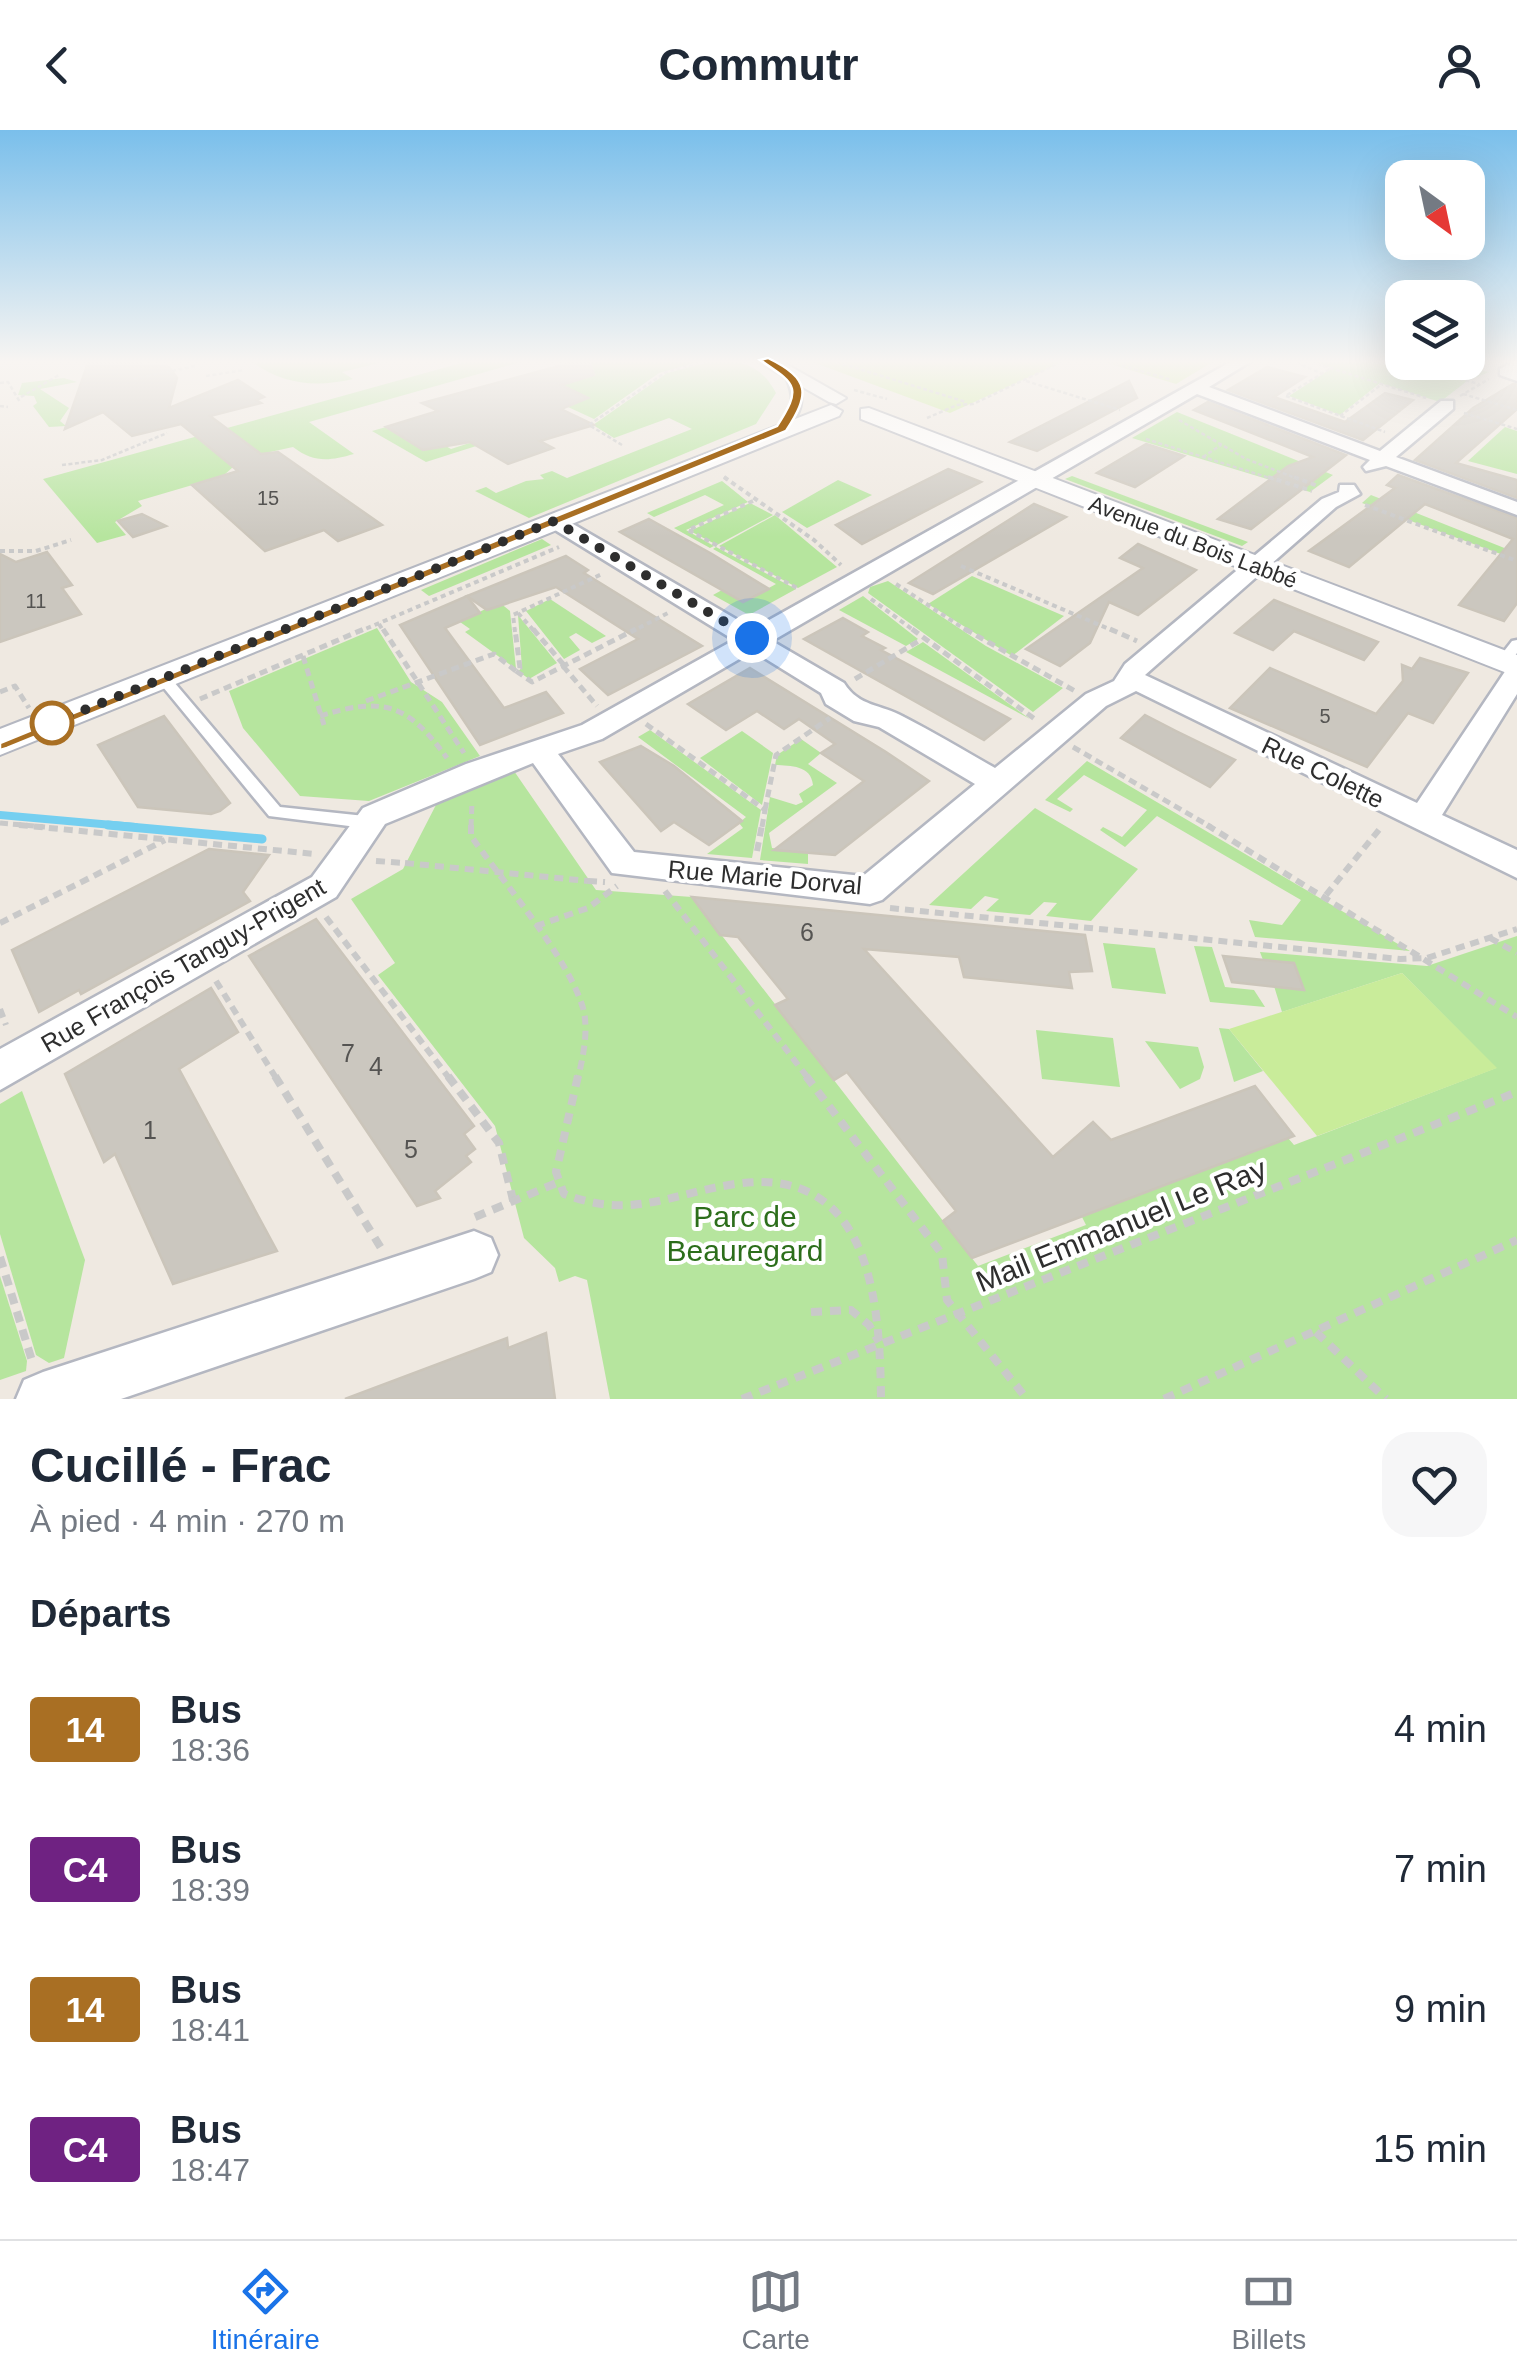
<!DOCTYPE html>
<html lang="fr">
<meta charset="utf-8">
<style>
body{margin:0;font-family:Helvetica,sans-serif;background:#f6f6f7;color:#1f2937;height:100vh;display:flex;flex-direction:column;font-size:38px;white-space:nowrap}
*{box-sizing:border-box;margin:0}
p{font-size:32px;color:#747a83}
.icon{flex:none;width:55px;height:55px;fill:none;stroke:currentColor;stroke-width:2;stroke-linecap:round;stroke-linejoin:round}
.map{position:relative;height:1269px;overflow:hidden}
.details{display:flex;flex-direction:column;background:#fff;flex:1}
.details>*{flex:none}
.badge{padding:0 20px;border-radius:8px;font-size:35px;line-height:65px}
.needle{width:65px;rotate:147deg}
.buttons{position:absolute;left:1385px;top:30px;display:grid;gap:20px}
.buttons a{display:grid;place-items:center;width:100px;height:100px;border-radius:20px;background:#fff;box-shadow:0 10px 40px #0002;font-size:50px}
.you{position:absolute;width:50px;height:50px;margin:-25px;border:8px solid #fff;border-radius:50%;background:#1a73e8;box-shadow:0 0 0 15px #1a73e833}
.map>.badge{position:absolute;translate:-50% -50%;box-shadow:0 0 0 5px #fff}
h2{padding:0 30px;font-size:38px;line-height:90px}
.round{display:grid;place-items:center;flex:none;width:105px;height:105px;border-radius:30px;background:#f6f6f7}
.headline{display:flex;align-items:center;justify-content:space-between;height:170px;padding:0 30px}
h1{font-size:48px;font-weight:700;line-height:75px}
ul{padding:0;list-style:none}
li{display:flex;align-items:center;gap:30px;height:140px;padding:0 30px}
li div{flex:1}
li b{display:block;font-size:38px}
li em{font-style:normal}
li .badge{min-width:110px;font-weight:700;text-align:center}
header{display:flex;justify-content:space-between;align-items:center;height:130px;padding:0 30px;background:#fff;font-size:45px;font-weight:700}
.menu{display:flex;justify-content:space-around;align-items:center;height:140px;border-top:2px solid #e0e1e3;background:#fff;font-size:28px;color:#747a83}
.menu a{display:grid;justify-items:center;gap:5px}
.menu .current{color:#1a73e8}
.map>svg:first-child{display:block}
.green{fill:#b6e59e}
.pitch{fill:#c9ec9a}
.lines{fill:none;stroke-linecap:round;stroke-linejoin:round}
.stream-far1{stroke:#75cff0;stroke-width:8}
.stream{stroke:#75cff0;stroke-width:9}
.building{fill:#cbc7bf;stroke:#cbc5ba;stroke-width:2.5}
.service-casing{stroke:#b4b7c1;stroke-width:5}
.minor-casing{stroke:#b4b7c1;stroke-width:5}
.tertiary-casing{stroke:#b4b7c1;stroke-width:4}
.path-far4{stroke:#c9c9c9;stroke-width:2.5;stroke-dasharray:4 2.5;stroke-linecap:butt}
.path-far3{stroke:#c9c9c9;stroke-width:4;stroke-dasharray:5 4;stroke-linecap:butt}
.path-far2{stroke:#c9c9c9;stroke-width:5;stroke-dasharray:8 5;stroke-linecap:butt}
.path-far1{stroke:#c9c9c9;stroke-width:6;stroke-dasharray:9 6;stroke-linecap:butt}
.path{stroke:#c9c9c9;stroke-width:8;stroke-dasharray:11 8;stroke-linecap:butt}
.service{fill:#fff;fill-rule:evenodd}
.minor{fill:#fff;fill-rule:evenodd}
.tertiary{fill:#fff;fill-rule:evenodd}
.path-bridge{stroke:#c9c9c9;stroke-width:6;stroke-dasharray:9 6;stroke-linecap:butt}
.line{fill:#a96f23;stroke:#fff;stroke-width:2.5}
.walk{stroke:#2e2e2e;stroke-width:10;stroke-dasharray:0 18}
.stop-dot{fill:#fff;stroke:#a96f23;stroke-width:5}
.labels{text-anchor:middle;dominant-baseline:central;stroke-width:8;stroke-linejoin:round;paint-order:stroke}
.number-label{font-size:20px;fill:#555452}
.far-street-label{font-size:22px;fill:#2e2e2e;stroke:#fff}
.street-label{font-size:25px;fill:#2e2e2e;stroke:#fff}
.near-number-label{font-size:25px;fill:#555452}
.near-park-label{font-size:30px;fill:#2c6e1b;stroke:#fff}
.near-street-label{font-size:30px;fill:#2e2e2e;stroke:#fff}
</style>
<header><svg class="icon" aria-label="back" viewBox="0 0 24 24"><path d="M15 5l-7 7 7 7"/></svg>Commutr<svg class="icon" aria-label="person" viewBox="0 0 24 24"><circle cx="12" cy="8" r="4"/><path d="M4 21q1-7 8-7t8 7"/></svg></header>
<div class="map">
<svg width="1517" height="1269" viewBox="0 0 1517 1269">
<rect width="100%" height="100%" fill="#efe9e1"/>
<g class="green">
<path d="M249 230H392L342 242 353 249C313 258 282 254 249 230Z"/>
<path d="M472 230H528L309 292 354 324C329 331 314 333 293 317L261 324 247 314 217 322 233 337 223 346 138 371 142 376 115 392 126 405 97 413 43 349Z"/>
<path d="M579 230H705L659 243 594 289 568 277 587 267 561 255 596 244 571 233Z"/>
<path d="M716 230C744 230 763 238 776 263L756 294 529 388 475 361 486 357 496 363 526 351 544 349 540 345 552 341 567 348 692 299 669 288 614 308 593 295 667 243Z"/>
<path d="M1307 230 1452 233 1489 242 1467 251 1440 272 1380 253 1340 285 1289 266 1332 238Z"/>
<path d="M64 248 77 252 40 259 69 278 60 291 66 296 49 297 33 276 37 273 34 266 18 265 22 253Z"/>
<path d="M1177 282 1333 345 1310 362 1132 308Z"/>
<path d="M386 297 423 320 444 315 451 319 488 307 495 310 426 332 372 301Z"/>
<path d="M1505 297 1517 301V344L1468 331Z"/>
<path d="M1072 346 1248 412 1242 416 1065 349Z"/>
<path d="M838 350 872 365 807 398 782 382Z"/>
<path d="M722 351 748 372 686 400 714 416 710 418 674 398 724 375 705 365 654 387 647 383Z"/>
<path d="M1371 365 1517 423V430L1362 373Z"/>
<path d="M750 373 773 385 717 415 690 401Z"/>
<path d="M775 385 837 437 798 458 719 416Z"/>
<path d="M542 409 551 415 429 466 421 460Z"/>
<path d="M716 417 796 459 749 485 713 465 722 460 743 472 776 454 713 419Z"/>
<path d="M972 446 1064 486 1012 526 928 474Z"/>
<path d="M888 451 986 516 1063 558 1033 582 868 463 870 457Z"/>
<path d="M863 466 918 509 906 516 839 480Z"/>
<path d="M550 469 606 506 592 513 576 503 569 507 580 520 564 529 526 481Z"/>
<path d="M499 472 510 481 516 539 465 502 470 499 460 492Z"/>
<path d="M518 485 557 533 529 549 518 541 522 538Z"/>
<path d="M377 498 411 552 442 572 480 626 369 671 300 666 243 598 229 561Z"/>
<path d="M923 512 1030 589 906 522Z"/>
<path d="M650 600 761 680 752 728 707 724 743 698 739 693 746 687 638 607Z"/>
<path d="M742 601 773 623 762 675 700 628Z"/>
<path d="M801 609 821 623 808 634 837 653 769 703 772 718 808 723V734L760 730 770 667 796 675 803 672 799 664 813 655C811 635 791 636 775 635L777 625Z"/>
<path d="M1087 631 1410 821 1255 807 1249 790 1282 795 1301 770 1157 686 1125 717 1100 700 1103 697 1122 707 1147 680 1084 645 1057 669 1073 679 1070 682 1045 670Z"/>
<path d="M514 641 596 760 692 767 978 1136 1086 1095 1082 1087 1288 1008 1294 1015 1496 938 1402 843 1282 882 1274 856 1304 859 1294 833 1263 830 1260 822 1427 836 1517 806V1269H610L587 1150 575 1146 559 1152 555 1138 524 1108 495 996 378 845 395 833 351 769 403 739 438 671Z"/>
<path d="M1035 678 1138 739 1091 791 1046 786 1057 773 1044 772 1030 785 986 781 999 769 985 766 971 779 929 775Z"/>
<path d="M1103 813 1155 818 1166 864 1112 858Z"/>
<path d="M1194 816 1212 817 1225 857 1254 860 1265 877 1210 872Z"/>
<path d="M1219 898 1229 899 1263 941 1234 952Z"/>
<path d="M1036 900 1113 908 1120 957 1042 949Z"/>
<path d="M1145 911 1198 917 1204 937 1200 949 1180 959Z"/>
<path d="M22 961 85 1130 64 1228 49 1233 36 1225 0 1104V974Z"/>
<path d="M0 1146 27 1231 26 1241 0 1250Z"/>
</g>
<g class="pitch">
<path d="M807 230H1067L950 283Z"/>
<path d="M1076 230H1216L1176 254 1107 233Z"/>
<path d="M1402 843 1497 938 1317 1006 1229 899Z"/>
</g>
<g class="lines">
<path class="stream-far1" d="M0 685 135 697"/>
<path class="stream" d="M108 695 262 709"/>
</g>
<g class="building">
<path d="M89 230 169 237 177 248 169 278 238 250 264 267 256 270 261 273 210 286 261 324 278 322 382 395 338 411 324 400 265 421 192 355 238 341 181 294 132 306 103 282 65 299Z"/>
<path d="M581 230H589L594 245 561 255 588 268 561 279 594 295 540 311 553 318 508 334 470 312 423 320 386 297 438 281 422 273Z"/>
<path d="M1267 237 1305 247 1274 267 1345 292 1385 263 1413 270 1363 310 1228 260Z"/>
<path d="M1129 251 1137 268 1037 321 1010 312Z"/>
<path d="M1513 254H1517V279L1456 333 1517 350V368L1415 330 1473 278Z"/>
<path d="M1208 272 1346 325 1251 399 1218 389 1288 336 1313 327 1194 280Z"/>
<path d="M1146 314 1184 326 1135 357 1097 343Z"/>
<path d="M948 339 981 352 862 414 836 395Z"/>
<path d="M1398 345 1517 388V473L1504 491 1459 475 1513 409 1425 374 1349 437 1309 421 1395 358 1387 355Z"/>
<path d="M1034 374 1066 387 933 464 909 453Z"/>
<path d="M142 384 166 396 133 407 118 391Z"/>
<path d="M649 389 712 424 769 459 743 472 620 402Z"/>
<path d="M1138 414 1196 440 1138 485 1109 472 1090 513 1060 536 1026 519 1143 438 1120 428Z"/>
<path d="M47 422 72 455 62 458 81 484 0 512V424L16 432Z"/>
<path d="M566 426 588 440 584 443 702 516 608 565 580 539 638 509 556 457 487 480 467 466Z"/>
<path d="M467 466 480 483 445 498 504 578 546 562 563 583 480 615 400 495Z"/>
<path d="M1274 470 1378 512 1364 530 1294 501 1273 520 1235 503Z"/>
<path d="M843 488 868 502 862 506 885 518 881 520 1010 589 984 610 804 509Z"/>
<path d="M1420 528 1468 543 1433 593 1408 583 1367 637 1230 578 1270 538 1376 584 1403 551 1402 535 1412 539Z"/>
<path d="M750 538 886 622 929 651 835 725 774 720 864 651 821 623 835 614 799 589 784 599 757 581 726 600 688 574Z"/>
<path d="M1145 585 1176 601 1235 630 1210 657 1121 608Z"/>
<path d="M164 586 230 673 220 681 211 684 138 677 98 615Z"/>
<path d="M641 616 674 636 742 691 709 715 674 692 661 701 600 632Z"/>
<path d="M209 719 269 725 243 762 250 771 81 864 79 860 39 882 12 820Z"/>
<path d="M692 767 1085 805 1092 841 1069 842 1072 858 964 847 959 827 864 819 1053 1027 1093 992 1111 1010 1255 956 1294 1006 972 1128 943 1091 956 1081 847 942 834 950 775 875 788 869 738 807 720 805Z"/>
<path d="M316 789 474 996 464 1004 475 1019 466 1026 471 1032 435 1061 440 1068 417 1076 249 826Z"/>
<path d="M1223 826 1294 833 1304 860 1232 852Z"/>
<path d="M211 858 238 902 179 939 277 1121 173 1154 115 1024 104 1032 65 944Z"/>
<path d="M546 1203 555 1269H345L507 1208 508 1218Z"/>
</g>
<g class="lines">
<g class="service-casing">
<g id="service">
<path d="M783 238H789C806 263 806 282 782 302L778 299C799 272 793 266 783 238Z"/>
<path d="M1517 510V523L1508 535H1498L1496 532 1498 529 1512 511Z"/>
<path d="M163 544 168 545 280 677 365 686 371 688 373 692 371 696 365 698 269 686 158 551 156 548 158 545Z"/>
</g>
</g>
<g class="minor-casing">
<g id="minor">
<path d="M1234 230H1253L1209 257 1380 321 1441 271H1453V279L1396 327 1517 372V385L1386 336 1366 341 1363 337 1370 330 1197 264 772 511 844 553C859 577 881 574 904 587 935 603 965 621 995 638L1086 564 1114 551 1125 534 1322 369 1339 362 1340 355H1354L1360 364 1336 377 1145 545 1417 673 1508 537 1517 535V564L1442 685 1517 720V748L1136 561 1106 576 882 770 870 774 612 743 533 633 385 694 336 767 0 960V919L312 747 363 678 466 634 582 595 734 510 547 395V387H561L753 499ZM753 521 821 563 826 574 854 591 879 597 975 654 863 746 634 722 558 624 602 609Z"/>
<path d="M1517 230V251L1500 245V239Z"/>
<path d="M474 1101 491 1108 498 1125 491 1142 474 1149 121 1269H16L24 1250 43 1242Z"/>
</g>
</g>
<g class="tertiary-casing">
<g id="tertiary">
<path d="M755 230H779L846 268 836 274 829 272Z"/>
<path d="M831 275 842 281 839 286 0 625V599Z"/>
<path d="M869 278 1517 525V547L861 289V279Z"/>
</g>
</g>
<g class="path-far4">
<path d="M830 230 966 272"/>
<path d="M1103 230 1172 250"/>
<path d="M1290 230 1321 243"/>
<path d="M1305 230 1426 268"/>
<path d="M1357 230 1415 237 1479 254"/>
<path d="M1396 230 1402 232"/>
<path d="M206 246 244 240"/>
<path d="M134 249 195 236"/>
<path d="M1026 251 1120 280"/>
<path d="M0 253 8 252 20 272"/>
<path d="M854 260 887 269"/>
<path d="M1463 264 1517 280"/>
<path d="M1287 265 1331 238"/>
<path d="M1286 266 1385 302"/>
<path d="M1460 266 1489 249"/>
<path d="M21 267 59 245"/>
<path d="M0 276 8 277"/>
<path d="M1464 283 1517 299"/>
<path d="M1340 286 1382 254"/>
<path d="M927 288 957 275 973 274 1066 230"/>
<path d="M1179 290 1246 329 1301 350"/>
<path d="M1146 309 1276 350"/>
<path d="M622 315 589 295 666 242 711 230"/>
<path d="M1203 327 1221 315"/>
<path d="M62 335 102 330 167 303"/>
<path d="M724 347 727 350"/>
</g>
<g class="path-far3">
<path d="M724 347 814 410 841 435"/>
<path d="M1268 347 1312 361"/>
<path d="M1294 347 1318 356"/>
<path d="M753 371 688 400 799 459"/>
<path d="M1365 375 1517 431"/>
<path d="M0 421H36L71 410"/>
<path d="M961 436 1116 502"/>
<path d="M896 454 969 502"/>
<path d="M871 469 916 502"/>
<path d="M518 483 535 502"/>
<path d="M379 494 384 502"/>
<path d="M358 502 559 417"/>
<path d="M515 502 513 485 602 444"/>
<path d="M631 502 670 482"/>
</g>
<g class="path-far2">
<path d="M383 499 464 623"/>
<path d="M533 499 564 535"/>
<path d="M912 499 1036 590"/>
<path d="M965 499 1075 561"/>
<path d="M1110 499 1137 511"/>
<path d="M303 526 324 595"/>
<path d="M563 536 597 576"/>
<path d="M516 541 532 552 636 499"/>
<path d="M855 549 922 509"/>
<path d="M0 562 15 556 29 578"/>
<path d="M200 569 364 499"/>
<path d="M366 571 494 524 516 541 520 538 515 499"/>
<path d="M320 586C383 566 408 574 447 628"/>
<path d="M646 594 765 680 762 697"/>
<path d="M1073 617 1211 697"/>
<path d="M765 680 776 625 830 588"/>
<path d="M0 693 45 697"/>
<path d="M471 697 472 672"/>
</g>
<g class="path-far1">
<path d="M19 695 315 724"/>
<path d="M471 695V706C503 752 568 827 583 878 589 900 583 927 578 948"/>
<path d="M1207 695 1517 887"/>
<path d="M757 721 762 695"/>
<path d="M376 731 405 733"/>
<path d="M588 751 605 752"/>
<path d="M665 761 808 948"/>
<path d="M1326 765 1382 696"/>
<path d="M890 778 1400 829 1427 828 1517 799"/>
<path d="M326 787 449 948"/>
<path d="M0 793 165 710"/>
<path d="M536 796 588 778 617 756"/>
<path d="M1490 808 1517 823"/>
<path d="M216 851 276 948"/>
<path d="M0 879 6 895"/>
</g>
<g class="path">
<path d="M275 946 381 1118"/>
<path d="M448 946 499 1013 514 1074"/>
<path d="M578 946 556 1042 564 1064C632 1090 669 1064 735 1054 871 1034 880 1172 881 1269"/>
<path d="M806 946 942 1124 947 1170 1027 1269"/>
<path d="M475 1087 559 1052"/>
<path d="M0 1127 33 1234"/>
<path d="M811 1182 851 1180 869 1195 879 1212"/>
<path d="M1316 1202 1386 1269"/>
<path d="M742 1269 1517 962"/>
<path d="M1164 1269 1517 1110"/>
</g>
<use href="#service" class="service"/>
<use href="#minor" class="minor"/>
<use href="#tertiary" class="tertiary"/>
<path class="path-bridge" d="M405 733 588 751"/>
</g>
<linearGradient id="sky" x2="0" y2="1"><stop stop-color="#7abfeb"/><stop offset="0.57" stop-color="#f8f5f2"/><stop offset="1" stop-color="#f8f5f2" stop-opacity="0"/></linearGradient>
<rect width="1517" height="407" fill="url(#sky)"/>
<path class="line" d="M768 228C811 249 810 264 786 301L7 618 0 620V613L777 296C803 256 795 254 760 230Z"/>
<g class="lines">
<path class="walk" d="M52 593 554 391 752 508"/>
</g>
<circle class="stop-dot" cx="52" cy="593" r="20"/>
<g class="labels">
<g class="number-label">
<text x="268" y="368">15</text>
<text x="36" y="471">11</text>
<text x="1325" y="586">5</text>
</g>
<g class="far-street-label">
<text transform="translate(1193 412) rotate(21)">Avenue du Bois Labbé</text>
</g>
<g class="street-label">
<text transform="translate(1323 642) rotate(26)">Rue Colette</text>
<text transform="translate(765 747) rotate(5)">Rue Marie Dorval</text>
<text transform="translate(183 835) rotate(-30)">Rue François Tanguy-Prigent</text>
</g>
<g class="near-number-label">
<text x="807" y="802">6</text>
<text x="348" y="923">7</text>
<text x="376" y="936">4</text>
<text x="150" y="1000">1</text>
<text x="411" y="1019">5</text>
</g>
<g class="near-park-label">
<text x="745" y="1086">Parc de<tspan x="745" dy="34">Beauregard</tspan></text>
</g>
<g class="near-street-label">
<text transform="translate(1121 1095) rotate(-22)">Mail Emmanuel Le Ray</text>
</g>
</g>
</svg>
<div class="buttons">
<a><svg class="needle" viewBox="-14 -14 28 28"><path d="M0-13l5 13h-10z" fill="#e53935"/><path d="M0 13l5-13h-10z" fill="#747a83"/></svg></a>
<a><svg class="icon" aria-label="layers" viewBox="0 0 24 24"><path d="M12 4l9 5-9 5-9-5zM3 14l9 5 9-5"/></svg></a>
</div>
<div class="you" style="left:752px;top:508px"></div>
</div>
<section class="details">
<div class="headline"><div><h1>Cucillé - Frac</h1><p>À pied · 4 min · 270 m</p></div><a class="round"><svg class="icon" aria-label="heart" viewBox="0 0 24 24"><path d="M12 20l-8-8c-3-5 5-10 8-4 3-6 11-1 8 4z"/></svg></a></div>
<h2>Départs</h2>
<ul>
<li><span class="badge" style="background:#a96f23;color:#fff">14</span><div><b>Bus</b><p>18:36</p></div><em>4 min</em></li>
<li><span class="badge" style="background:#6f2282;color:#fff">C4</span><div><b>Bus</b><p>18:39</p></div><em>7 min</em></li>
<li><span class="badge" style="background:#a96f23;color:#fff">14</span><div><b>Bus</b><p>18:41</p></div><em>9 min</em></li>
<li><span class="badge" style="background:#6f2282;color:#fff">C4</span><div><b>Bus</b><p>18:47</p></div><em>15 min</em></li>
</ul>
</section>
<nav class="menu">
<a class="current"><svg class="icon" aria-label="directions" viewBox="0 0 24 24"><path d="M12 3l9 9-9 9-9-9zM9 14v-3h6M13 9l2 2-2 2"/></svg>Itinéraire</a>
<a><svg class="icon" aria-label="map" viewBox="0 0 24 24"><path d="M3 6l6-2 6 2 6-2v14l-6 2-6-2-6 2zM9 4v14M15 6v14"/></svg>Carte</a>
<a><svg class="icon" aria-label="tickets" viewBox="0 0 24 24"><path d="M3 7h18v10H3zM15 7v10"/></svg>Billets</a>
</nav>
